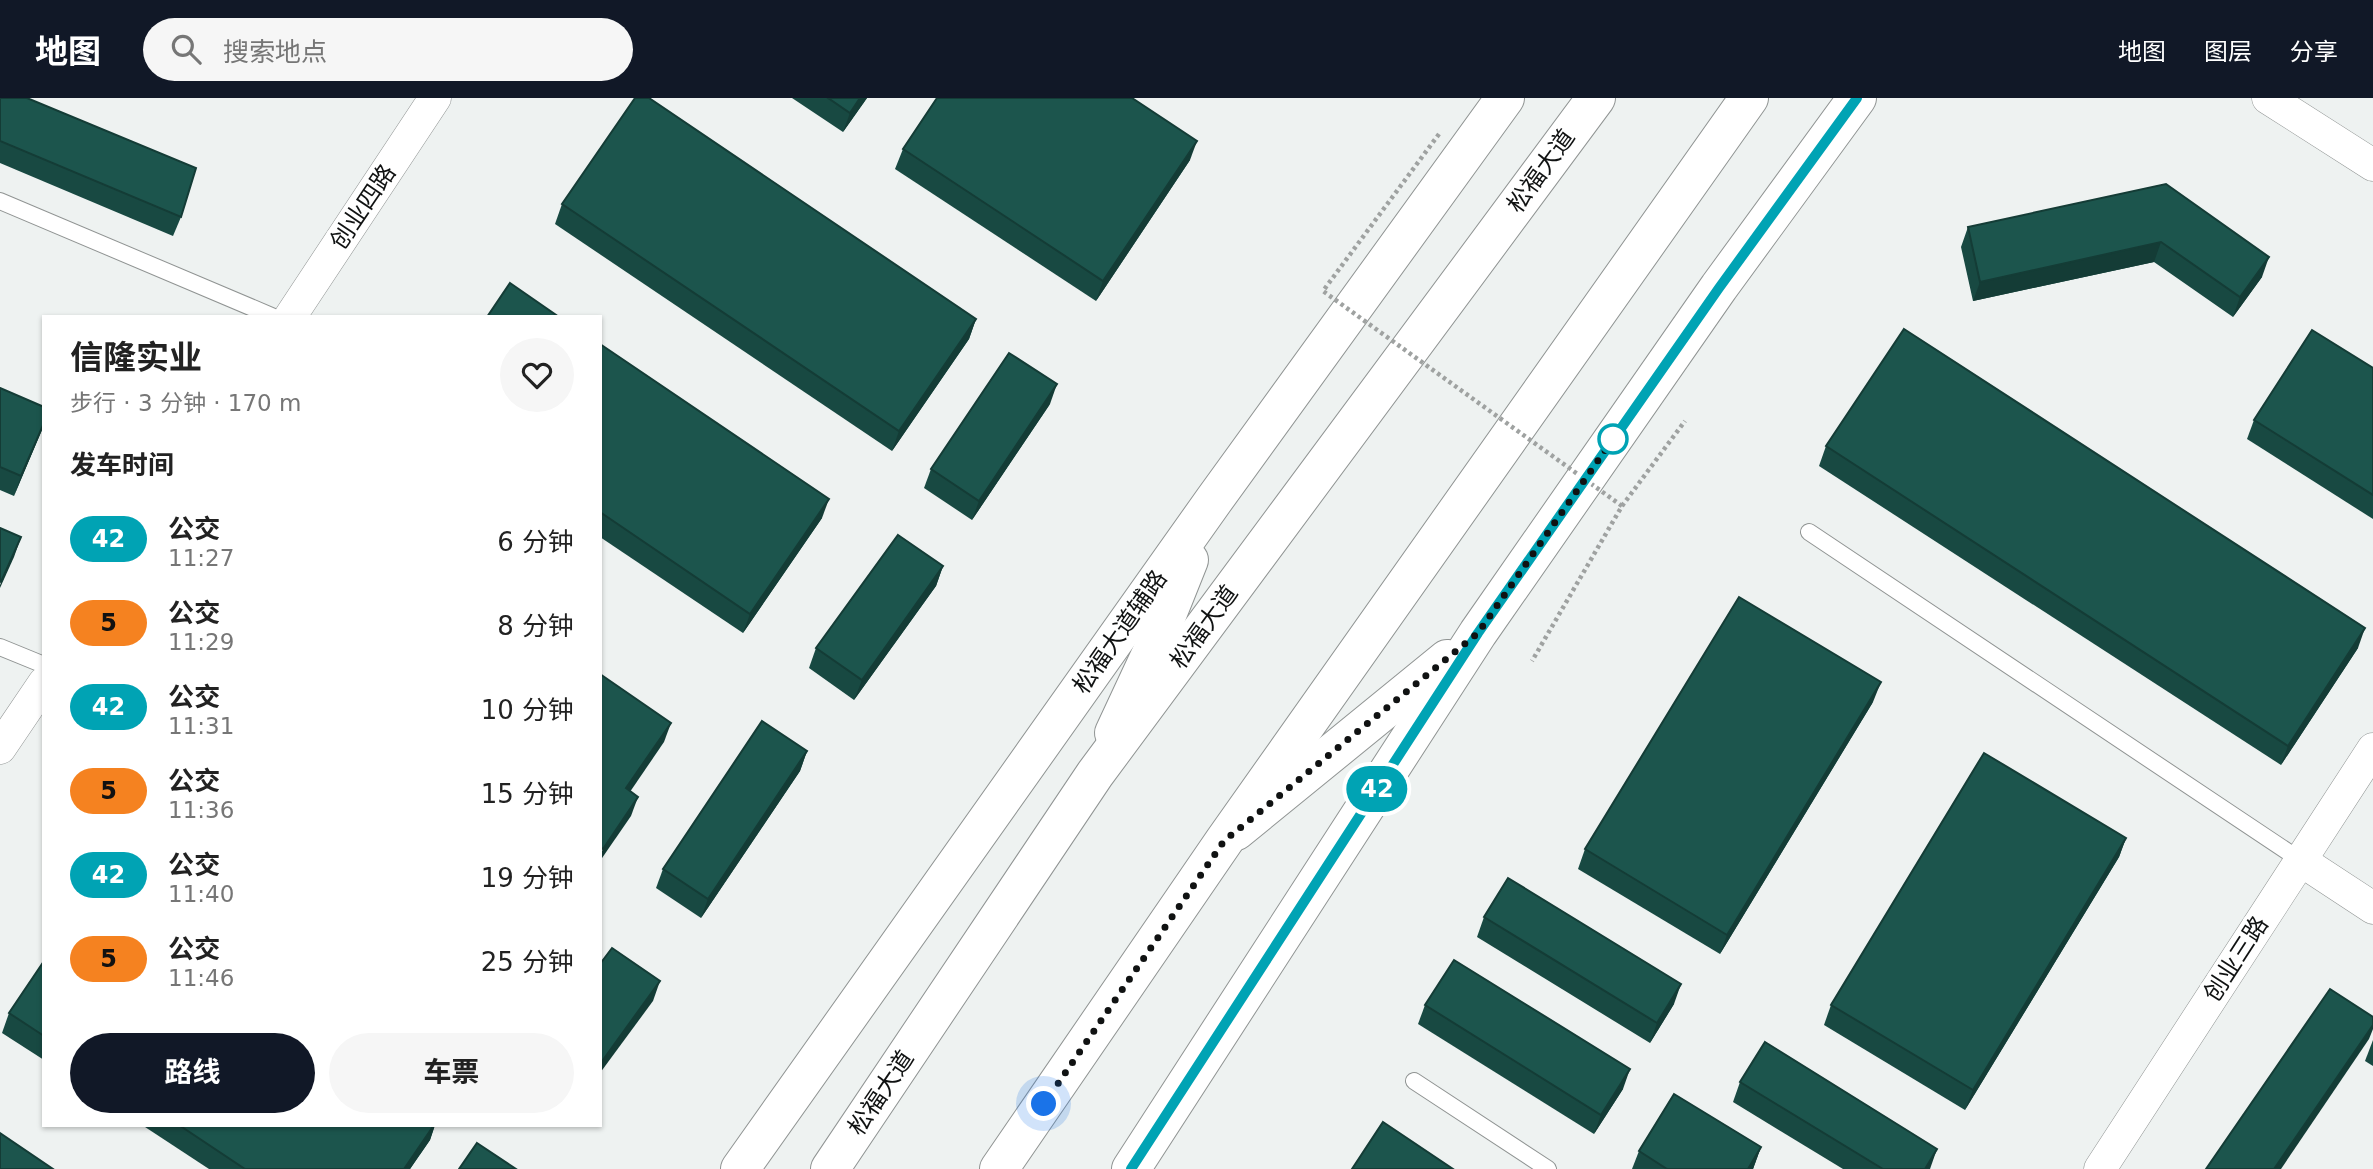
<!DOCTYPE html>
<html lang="zh">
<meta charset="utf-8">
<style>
body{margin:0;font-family:"DejaVu Sans","Noto Sans SC",sans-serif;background:#f6f6f6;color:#222;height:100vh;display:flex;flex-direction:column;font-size:26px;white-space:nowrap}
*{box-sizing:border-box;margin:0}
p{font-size:23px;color:#767676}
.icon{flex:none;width:38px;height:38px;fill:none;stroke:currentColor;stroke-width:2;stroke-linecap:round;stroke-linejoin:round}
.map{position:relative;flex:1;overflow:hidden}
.panel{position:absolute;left:42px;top:217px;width:560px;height:812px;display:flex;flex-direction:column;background:#fff;border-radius:0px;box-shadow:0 2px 5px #0004}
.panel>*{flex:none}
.badge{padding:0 14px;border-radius:23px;font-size:24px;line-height:46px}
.you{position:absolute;width:35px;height:35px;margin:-18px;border:5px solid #fff;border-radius:50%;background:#1a73e8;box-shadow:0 0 0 10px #1a73e833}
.map>.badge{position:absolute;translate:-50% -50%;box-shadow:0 0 0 4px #fff}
h2{padding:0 28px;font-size:26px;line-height:63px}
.round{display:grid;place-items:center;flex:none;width:74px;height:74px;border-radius:37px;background:#f6f6f6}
.overview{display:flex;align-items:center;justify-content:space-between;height:119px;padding:0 28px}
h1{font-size:33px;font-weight:700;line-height:52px}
.action{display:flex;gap:14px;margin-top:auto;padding:14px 28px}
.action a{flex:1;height:80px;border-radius:42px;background:#111827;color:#fff;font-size:28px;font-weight:700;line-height:80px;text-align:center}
.action a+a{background:#f6f6f6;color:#222}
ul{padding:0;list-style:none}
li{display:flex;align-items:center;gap:21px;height:84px;padding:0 28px}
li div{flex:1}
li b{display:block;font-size:26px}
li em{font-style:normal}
li .badge{min-width:77px;font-weight:700;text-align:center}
header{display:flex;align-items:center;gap:42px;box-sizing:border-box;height:98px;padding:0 35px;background:#111827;color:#fff}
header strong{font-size:33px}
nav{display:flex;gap:38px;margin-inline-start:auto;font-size:24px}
.search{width:490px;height:63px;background:#f6f6f6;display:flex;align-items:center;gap:18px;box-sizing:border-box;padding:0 24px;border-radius:38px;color:#767676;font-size:26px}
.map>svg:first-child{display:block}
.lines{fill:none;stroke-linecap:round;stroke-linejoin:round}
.lane-casing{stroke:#909493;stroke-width:18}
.street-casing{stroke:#909493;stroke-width:33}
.secondary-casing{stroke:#909493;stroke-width:40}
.primary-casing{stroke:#909493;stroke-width:40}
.path{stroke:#9fa2a1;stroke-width:4.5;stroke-dasharray:3.5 3.5;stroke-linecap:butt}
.lane{stroke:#fff;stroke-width:16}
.street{stroke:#fff;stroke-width:32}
.secondary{stroke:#fff;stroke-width:38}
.primary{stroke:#fff;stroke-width:38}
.path-bridge{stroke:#9fa2a1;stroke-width:4.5;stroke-dasharray:3.5 3.5;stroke-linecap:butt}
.wall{fill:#184942}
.shaded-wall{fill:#143c36}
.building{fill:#1c554d;stroke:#143c36;stroke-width:2}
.line-casing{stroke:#fff;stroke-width:16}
.line{stroke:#00a3b4;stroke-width:10}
.walk{stroke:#101212;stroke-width:7;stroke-dasharray:0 12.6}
.stop-dot{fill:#fff;stroke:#00a3b4;stroke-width:3.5}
.labels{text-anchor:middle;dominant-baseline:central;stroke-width:7;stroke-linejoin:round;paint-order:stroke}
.street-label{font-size:24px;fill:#101212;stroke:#fff}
</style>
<header>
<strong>地图</strong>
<div class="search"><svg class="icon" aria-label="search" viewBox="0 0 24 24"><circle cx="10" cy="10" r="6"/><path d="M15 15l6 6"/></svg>搜索地点</div>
<nav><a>地图</a><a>图层</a><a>分享</a></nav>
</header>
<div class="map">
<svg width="2373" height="1071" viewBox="0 0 2373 1071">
<rect width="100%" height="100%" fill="#eef2f1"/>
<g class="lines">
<g class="lane-casing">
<g id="lane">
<path d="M0 103 274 219"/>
<path d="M1809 434 2300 762"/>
<path d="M0 549 44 567"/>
<path d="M1414 983 1548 1071"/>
</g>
</g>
<g class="street-casing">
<g id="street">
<path d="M2268 0 2373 67"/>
<path d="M290 219 435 0"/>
<path d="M0 650 44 585"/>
<path d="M2300 762 2373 810"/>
<path d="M2100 1071 2373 651"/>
</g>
</g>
<g class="secondary-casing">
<g id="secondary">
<path d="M1114 635 1155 547 1189 462"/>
<path d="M1236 733 1447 561"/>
<path d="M740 1071 1214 402 1505 0"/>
<path d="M1131 1071 1478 535 1719 189 1857 0"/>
</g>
</g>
<g class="primary-casing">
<g id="primary">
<path d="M830 1071 1095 676 1596 0"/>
<path d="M999 1071 1224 743 1749 0"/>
</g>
</g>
<path class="path" d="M1622 408 1685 323"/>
<use href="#lane" class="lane"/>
<use href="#street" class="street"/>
<use href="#secondary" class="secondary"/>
<use href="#primary" class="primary"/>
<path class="path-bridge" d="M1439 36 1323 193 1622 408 1532 563"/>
</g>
<g class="wall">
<path d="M0 0 181 119 173 138 0 65Z"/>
<path d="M792 0H867L843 34Z"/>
<path d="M903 51 1190 62 1096 203 895 71Z"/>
<path d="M2166 86 2262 179 2233 219 2154 164 1973 203 1961 149 1968 129Z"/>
<path d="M562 106 976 221 969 241 892 353 555 126Z"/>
<path d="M600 246 822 420 743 535 600 439Z"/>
<path d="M2373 270V421L2247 341 2254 322Z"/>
<path d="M0 290 44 327 14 398 0 392Z"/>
<path d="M1050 306 972 422 924 390 931 371Z"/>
<path d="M1826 348 2358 550 2281 667 1819 368Z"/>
<path d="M943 468 936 488 854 602 809 570 816 550Z"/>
<path d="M1873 604 1720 856 1578 771 1585 751Z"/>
<path d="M807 653 800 673 701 820 656 790 663 771Z"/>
<path d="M2126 740 2119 759 1965 1012 1824 927 1831 907Z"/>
<path d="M1484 819 1674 906 1650 945 1477 839Z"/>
<path d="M44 863V962L2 935 9 915Z"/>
<path d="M1425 907 1623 991 1594 1036 1418 926Z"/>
<path d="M2373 942V968L2365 963Z"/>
<path d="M1740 984 1930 1071H1843L1733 1004Z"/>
<path d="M142 1027H435L430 1042 410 1071H209Z"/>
<path d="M1761 1049 1753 1071H1632L1639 1053Z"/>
</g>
<g class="shaded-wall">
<path d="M860 0H867L843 34 850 15Z"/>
<path d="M1197 43 1190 62 1096 203 1103 183Z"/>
<path d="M2161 144 2154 164 1973 203 1980 184Z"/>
<path d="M2269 159 2262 179 2233 219 2240 199Z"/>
<path d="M976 221 969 241 892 353 899 333Z"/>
<path d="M1057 286 1050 306 972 422 979 403Z"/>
<path d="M44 325 42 331 14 398 21 378Z"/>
<path d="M829 401 822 420 743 535 750 516Z"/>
<path d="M21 439 14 459 0 490V487Z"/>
<path d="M943 468 936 488 854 602 862 582Z"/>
<path d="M2365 530 2358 550 2281 667 2288 648Z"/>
<path d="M1881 584 1873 604 1720 856 1727 837Z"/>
<path d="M671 625 664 644 619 710 626 690Z"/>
<path d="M807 653 800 673 701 820 708 801Z"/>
<path d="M638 699 631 718 600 763V757L603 751Z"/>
<path d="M2126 740 2119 759 1965 1012 1973 992Z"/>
<path d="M660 883 653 903 600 975V966Z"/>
<path d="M1681 886 1674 906 1650 945 1657 925Z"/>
<path d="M2373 927V931L2369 941 2281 1071H2274Z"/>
<path d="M1630 971 1623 991 1594 1036 1601 1017Z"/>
<path d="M434 1027H435L430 1042 410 1071H404Z"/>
<path d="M1761 1049 1753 1071H1748Z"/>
<path d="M1937 1051 1930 1071H1925Z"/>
</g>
<g class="building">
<path d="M0 0H27L196 70 181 119 0 43Z"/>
<path d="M635 0H649L976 221 899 333 562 106Z"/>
<path d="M828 0H860L850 15Z"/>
<path d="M937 0H1132L1197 43 1103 183 903 51Z"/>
<path d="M2166 86 2269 159 2240 199 2161 144 1980 184 1968 129Z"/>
<path d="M510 185 559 219H487Z"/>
<path d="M1904 231 2365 530 2288 648 1826 348Z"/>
<path d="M2312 232 2373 270V397L2254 322Z"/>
<path d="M600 246 829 401 750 516 600 414Z"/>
<path d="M1009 255 1057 286 979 403 931 371Z"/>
<path d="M0 290 44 309V325L21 378 0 369Z"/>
<path d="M0 430 21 439 1 484 0 483Z"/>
<path d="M898 437 943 468 862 582 816 550Z"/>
<path d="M1739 499 1881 584 1727 837 1585 751Z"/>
<path d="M600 576 671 625 626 690 638 699 603 751 600 749Z"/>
<path d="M762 623 807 653 708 801 663 771Z"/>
<path d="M1984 655 2126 740 1973 992 1831 907Z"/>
<path d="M1508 780 1681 886 1657 925 1484 819Z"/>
<path d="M612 850 660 883 600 966V866Z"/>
<path d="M1454 862 1630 971 1601 1017 1425 907Z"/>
<path d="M44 863V938L9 915Z"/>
<path d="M2330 891 2373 919V927L2274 1071H2206Z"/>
<path d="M1765 944 1937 1051 1925 1071H1883L1740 984Z"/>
<path d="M1674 996 1761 1049 1748 1071H1667L1639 1053Z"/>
<path d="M1383 1024 1453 1071H1352Z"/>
<path d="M179 1027H434L404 1071H245Z"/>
<path d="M0 1035 53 1071H0Z"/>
<path d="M477 1045 516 1071H459Z"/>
</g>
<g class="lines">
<g class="line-casing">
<path id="line" d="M1131 1071 1478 535 1719 190 1857 0"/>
</g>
<use href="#line" class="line"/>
<path class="walk" d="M1044 1006 1224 743 1478 535 1613 341"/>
</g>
<circle class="stop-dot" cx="1613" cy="341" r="14"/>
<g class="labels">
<g class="street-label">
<text transform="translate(1541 73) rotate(-54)">松福大道</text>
<text transform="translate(363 109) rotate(-56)">创业四路</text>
<text transform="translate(1204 529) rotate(-54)">松福大道</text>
<text transform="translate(1120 534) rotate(-55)">松福大道辅路</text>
<text transform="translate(2236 861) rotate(-57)">创业三路</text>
<text transform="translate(881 995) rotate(-56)">松福大道</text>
</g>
</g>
</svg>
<div class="you" style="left:1044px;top:1006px"></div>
<b class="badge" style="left:1377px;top:691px;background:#00a3b4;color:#fff">42</b>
<section class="panel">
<div class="overview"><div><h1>信隆实业</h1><p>步行 · 3 分钟 · 170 m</p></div><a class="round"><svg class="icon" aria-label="heart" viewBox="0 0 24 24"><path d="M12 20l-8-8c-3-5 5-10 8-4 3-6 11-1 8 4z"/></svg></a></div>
<h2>发车时间</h2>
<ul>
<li><span class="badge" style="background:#00a3b4;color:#fff">42</span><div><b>公交</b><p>11:27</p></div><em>6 分钟</em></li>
<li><span class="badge" style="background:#f58220;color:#111">5</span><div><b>公交</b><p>11:29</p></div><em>8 分钟</em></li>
<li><span class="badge" style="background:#00a3b4;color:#fff">42</span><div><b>公交</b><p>11:31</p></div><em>10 分钟</em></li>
<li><span class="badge" style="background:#f58220;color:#111">5</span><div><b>公交</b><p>11:36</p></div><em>15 分钟</em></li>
<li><span class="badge" style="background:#00a3b4;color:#fff">42</span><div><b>公交</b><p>11:40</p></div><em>19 分钟</em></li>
<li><span class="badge" style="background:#f58220;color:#111">5</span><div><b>公交</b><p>11:46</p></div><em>25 分钟</em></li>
</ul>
<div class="action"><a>路线</a><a>车票</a></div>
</section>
</div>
